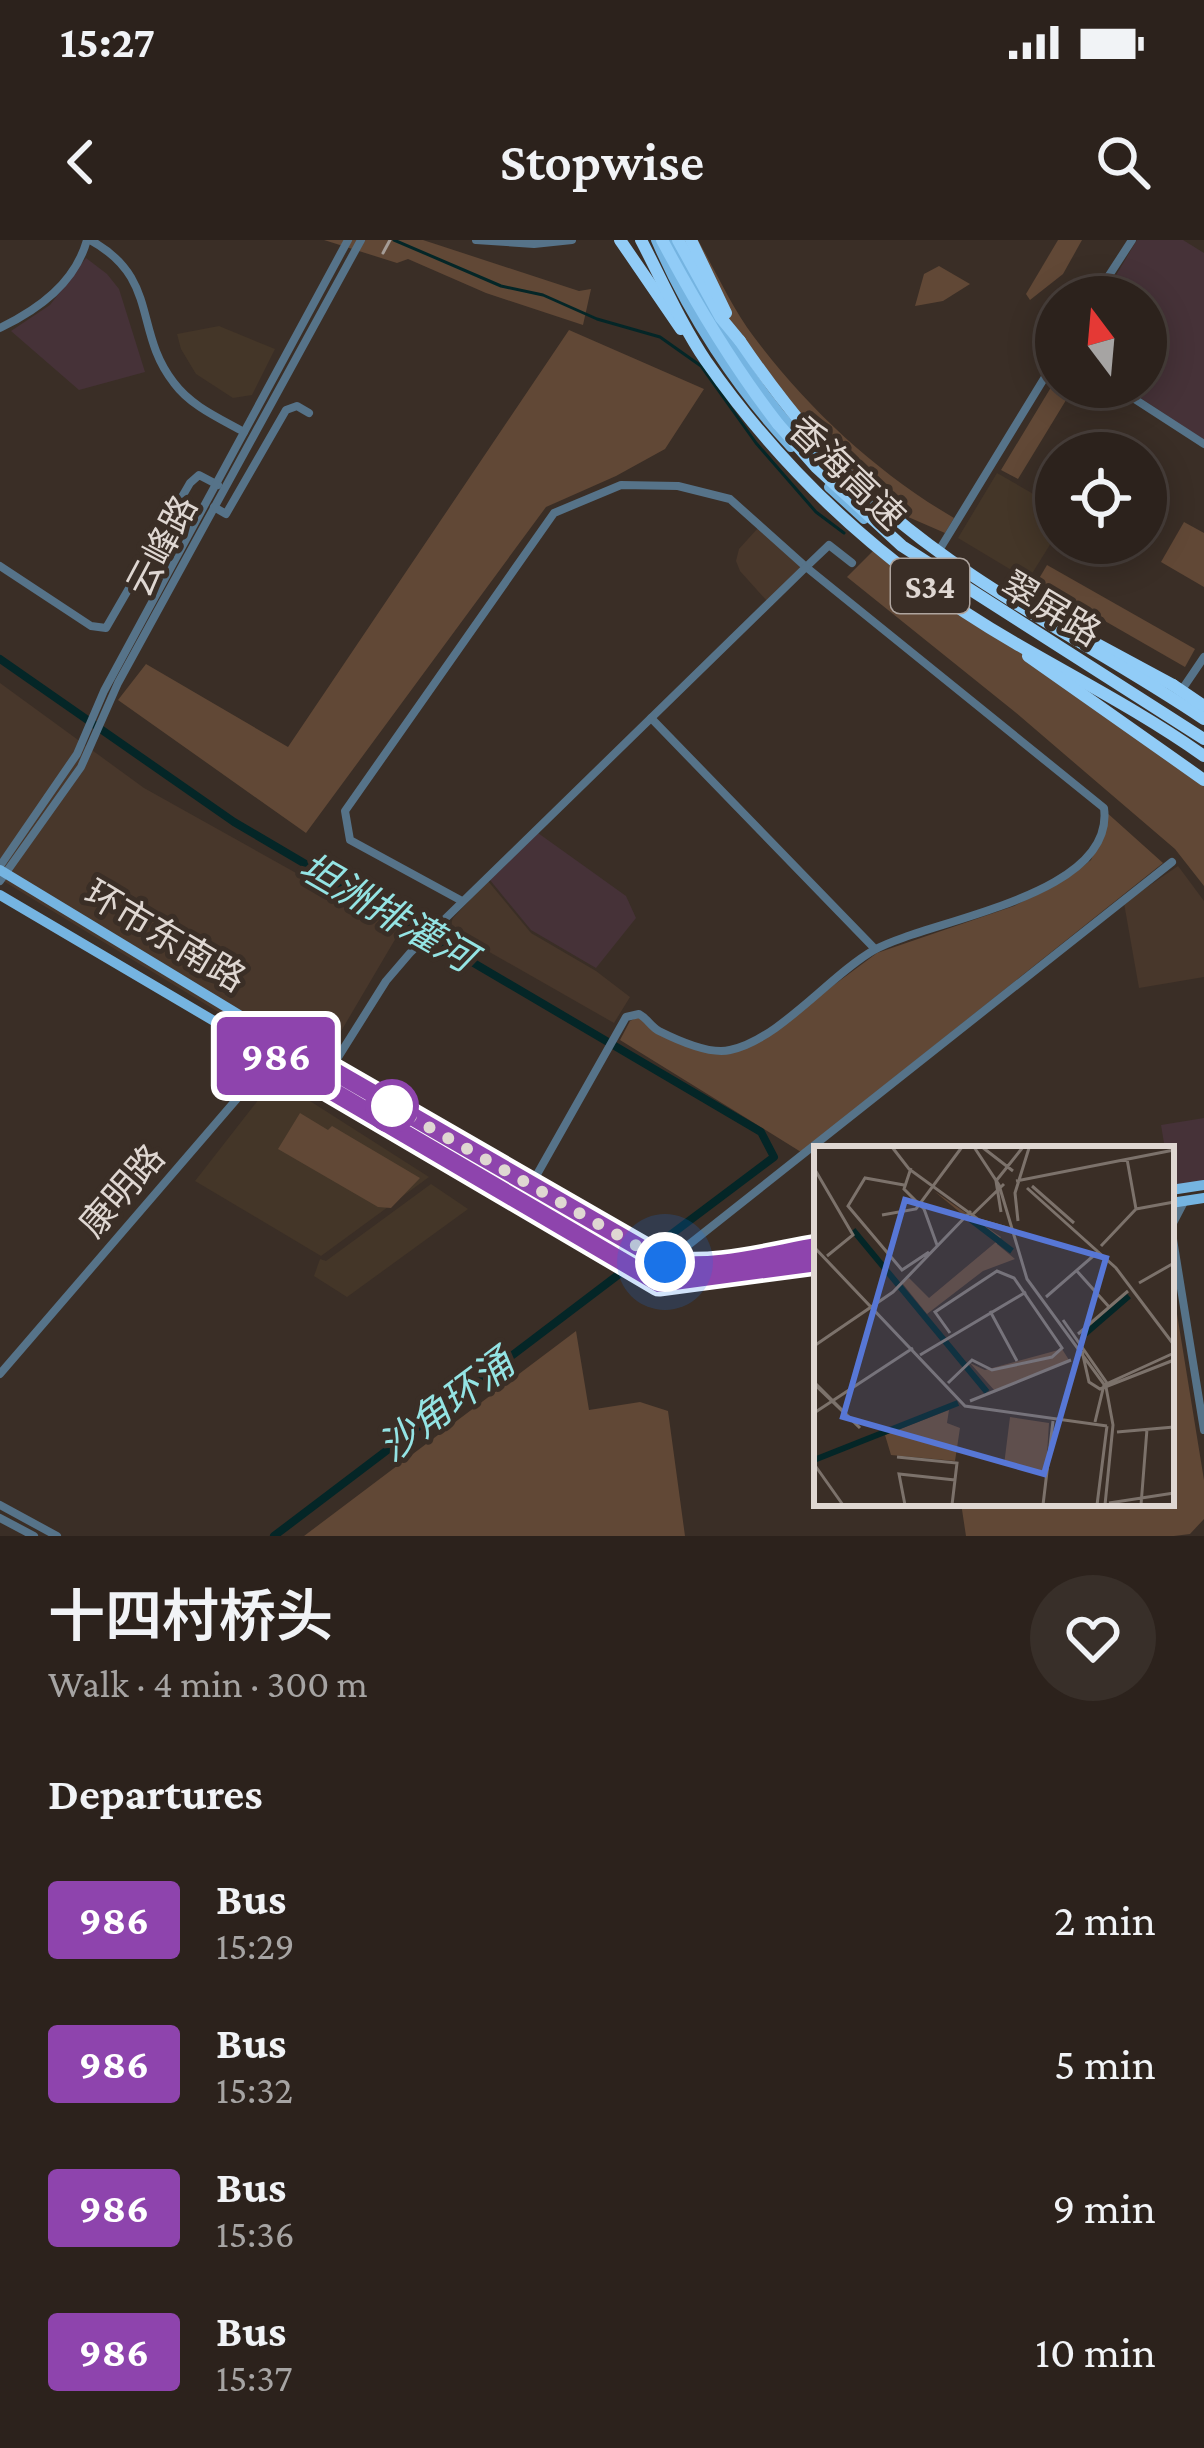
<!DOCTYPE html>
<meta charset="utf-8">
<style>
body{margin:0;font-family:"Crimson Pro","Noto Sans SC",serif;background:#382f29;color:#f1f3f6;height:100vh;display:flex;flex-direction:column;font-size:45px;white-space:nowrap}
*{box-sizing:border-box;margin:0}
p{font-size:39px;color:#a6a4a3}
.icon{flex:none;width:66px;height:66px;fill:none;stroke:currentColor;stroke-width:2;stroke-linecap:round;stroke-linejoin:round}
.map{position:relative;height:1296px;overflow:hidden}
.details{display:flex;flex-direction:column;background:#2c221c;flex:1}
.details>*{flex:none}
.badge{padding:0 24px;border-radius:9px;font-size:42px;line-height:78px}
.needle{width:78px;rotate:344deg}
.controls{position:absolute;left:1035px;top:36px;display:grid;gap:24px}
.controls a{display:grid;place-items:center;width:132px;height:132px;border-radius:50%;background:#2c221c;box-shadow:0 6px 30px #0003,0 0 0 3px #483f3b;font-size:60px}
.you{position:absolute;width:60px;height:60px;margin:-30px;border:9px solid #fff;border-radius:50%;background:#1a73e8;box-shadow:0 0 0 18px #1a73e833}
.map>.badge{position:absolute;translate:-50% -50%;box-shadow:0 0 0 6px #fff}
h2{padding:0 48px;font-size:45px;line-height:108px}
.round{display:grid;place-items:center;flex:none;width:126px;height:126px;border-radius:63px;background:#382f29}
.head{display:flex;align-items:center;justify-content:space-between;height:204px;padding:0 48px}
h1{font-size:57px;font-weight:600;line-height:90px}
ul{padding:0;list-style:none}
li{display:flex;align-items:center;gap:36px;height:144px;padding:0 48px}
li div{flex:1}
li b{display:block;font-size:45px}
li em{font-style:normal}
li .badge{min-width:132px;font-weight:700;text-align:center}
.status{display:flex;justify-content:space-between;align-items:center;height:84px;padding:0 60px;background:#2c221c;direction:ltr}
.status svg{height:33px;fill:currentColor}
header{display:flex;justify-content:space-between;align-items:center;height:156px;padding:0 48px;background:#2c221c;font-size:54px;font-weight:600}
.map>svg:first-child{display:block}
.commercial{fill:#463238}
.built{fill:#48372b}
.education{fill:#443628}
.green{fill:#614836}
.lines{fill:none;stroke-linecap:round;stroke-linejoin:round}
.stream{stroke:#042627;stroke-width:3}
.canal{stroke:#042627;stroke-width:8}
.minor{stroke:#567389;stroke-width:8}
.major{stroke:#75b4e1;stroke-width:10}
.highway{stroke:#91ccf7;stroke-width:12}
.tram{stroke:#a59c96;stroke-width:3}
.highway-bridge{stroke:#91ccf7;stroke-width:12}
.line-casing{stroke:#fff;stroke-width:27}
.line{stroke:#8e44ad;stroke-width:18}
.walk{stroke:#dfd7d2;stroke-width:12;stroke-dasharray:0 21.6}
.stop-dot{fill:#fff;stroke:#8e44ad;stroke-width:6}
.labels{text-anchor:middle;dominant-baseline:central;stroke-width:10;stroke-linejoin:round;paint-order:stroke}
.shield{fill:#3a2e26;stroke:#aea49e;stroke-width:3}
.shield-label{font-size:33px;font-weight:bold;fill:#dfd7d2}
.street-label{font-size:36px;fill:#dfd7d2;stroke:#3a2e26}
.water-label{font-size:39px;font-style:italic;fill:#94e4e4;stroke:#3a2e26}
.inset-river{fill:none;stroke:#042627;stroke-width:6}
.inset-road{fill:none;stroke:#7c726b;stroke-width:3}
.view{fill:#5777d6;fill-opacity:0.15;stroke:#5777d6;stroke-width:6}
.inset-edge{fill:none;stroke:#dfd7d2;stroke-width:6}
</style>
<div class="status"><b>15:27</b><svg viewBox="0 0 49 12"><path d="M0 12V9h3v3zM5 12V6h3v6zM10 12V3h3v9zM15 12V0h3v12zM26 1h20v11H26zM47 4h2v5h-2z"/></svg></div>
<header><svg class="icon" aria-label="back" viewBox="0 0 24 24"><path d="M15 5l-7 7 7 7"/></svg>Stopwise<svg class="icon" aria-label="search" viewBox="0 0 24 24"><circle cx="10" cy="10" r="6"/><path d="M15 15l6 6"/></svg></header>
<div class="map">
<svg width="1204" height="1296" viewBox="0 0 1204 1296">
<rect width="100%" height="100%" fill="#3a2e26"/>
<g class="commercial">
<path d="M1137 0H1183L1204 13V200L1124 147H1146V57H1103Z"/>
<path d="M86 18 107 34 119 49 145 132 79 150 11 91 50 65Z"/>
<path d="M538 593 626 656 636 678 596 728 531 690 490 640Z"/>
<path d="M1204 878V941L1171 947V909H1165L1161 885Z"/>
</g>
<g class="built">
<path d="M758 288 803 327 767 361 740 331 736 321 739 309Z"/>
<path d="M0 443 144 548 400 691 317 832 0 639Z"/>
<path d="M1178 626 1204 661V737L1139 748 1124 663Z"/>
<path d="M488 641 531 693 596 731 630 757 614 783 449 689 453 678Z"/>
</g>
<g class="education">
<path d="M219 86 275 109 252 155 233 158 196 134 181 109 177 94Z"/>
<path d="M997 233 1056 267V295L1028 340 958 298Z"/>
<path d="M288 847 429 937 321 1016 195 941 266 850Z"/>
<path d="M431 944 468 969 347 1057 314 1036 320 1019 326 1021Z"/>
</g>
<g class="green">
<path d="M324 0H423L579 51 591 49 583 85 486 53 408 19 397 23Z"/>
<path d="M682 0H698C716 32 732 68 754 97 809 170 876 232 954 278L945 293 876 263 732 94Z"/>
<path d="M1058 0H1082L1063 34 1030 60 1026 54Z"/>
<path d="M939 26 970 44 943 61 915 66 924 34Z"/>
<path d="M569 90 704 149 665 209 616 236 546 267 306 593 118 460 146 424 288 507Z"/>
<path d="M1056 139V147H1074L1018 239 1001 230Z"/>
<path d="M1184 282 1204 293V347L1161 322Z"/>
<path d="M874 310 1128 486 1204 546V646L1175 609 1015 472 847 337Z"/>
<path d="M1047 325 1195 409 1185 427 1037 342Z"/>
<path d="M1105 571 1163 623 801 912 620 800 630 781 638 777 704 810 753 805 877 713 1014 666 1069 637 1091 620 1108 581Z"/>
<path d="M300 873 328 890 332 886 420 938 391 968 378 967 278 909Z"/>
<path d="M1171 1037 1204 1240V1279L1190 1294 1174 1296H966L961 1263H1171Z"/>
<path d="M576 1091 589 1170 640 1162 668 1171 685 1296H304Z"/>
</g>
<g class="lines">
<path class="stream" d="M394 0 501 46 543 55 597 79 660 97 701 126 756 203 816 272 844 293"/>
<g class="canal">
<path d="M0 419 234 582 761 892 774 917 669 996"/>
<path d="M274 1296 618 1035"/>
</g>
<g class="minor">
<path d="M90 0C160 38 133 91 174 143 191 166 219 178 244 192"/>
<path d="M476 0 534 4 572 0"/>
<path d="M1095 57 1132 0"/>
<path d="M0 88C39 69 75 43 87 0"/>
<path d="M1116 147 1204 204"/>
<path d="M214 267 226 274 286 170 297 166 309 173"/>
<path d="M938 312 1056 119"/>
<path d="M0 326 91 386 106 388 190 243 199 235 218 245"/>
<path d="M1181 451 1204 417"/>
<path d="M651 478 875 709"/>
<path d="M0 626 77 514 104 451 348 0"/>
<path d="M0 641 81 527 118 443 361 0"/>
<path d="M462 661 350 600 345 571 554 273 621 245 678 246 730 259 806 327 1104 568C1116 657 930 679 874 710 830 735 779 800 730 810 710 815 677 800 659 791 650 786 648 779 639 774L626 777 531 945"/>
<path d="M330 830 386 741 410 713 806 327 829 305 852 323"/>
<path d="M1183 964 1171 987 1204 1190"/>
<path d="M682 1010 1172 622"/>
<path d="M665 1022 682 1010 680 1026"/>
<path d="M0 1134 285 803"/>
<path d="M0 1265 57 1296"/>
<path d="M0 1278 34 1296"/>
</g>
<g class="major">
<path d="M656 0C688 75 736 148 791 207"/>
<path d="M672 0C727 108 792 211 893 282"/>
<path d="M829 247 864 279"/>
<path d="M0 630 330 830 665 1022 680 1026 817 1007"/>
<path d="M0 655 659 1043 817 1022"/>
<path d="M1171 950 1204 945"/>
<path d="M1171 963 1204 958"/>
</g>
<g class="highway">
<path d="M620 0 681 89"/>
<path d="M641 0C662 40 681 84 706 121 787 237 892 332 1015 403 1079 440 1143 473 1204 516"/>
<path d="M662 0C696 64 733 126 778 184"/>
<path d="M678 0 721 78 740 101"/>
<path d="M691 0 726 73"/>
<path d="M1058 383 1173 445"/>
<path d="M1028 416 1204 540"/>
</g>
<path class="tram" d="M383 13 390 0"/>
<g class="highway-bridge">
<path d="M740 101C778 157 819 209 869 255 968 347 1093 404 1204 479"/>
<path d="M778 184 816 227 902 306 1204 499"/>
<path d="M1173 445 1204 466"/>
</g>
</g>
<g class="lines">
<g class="line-casing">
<path id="line" d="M817 1007C774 1014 707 1033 665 1022L285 803 274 817 659 1043 817 1022"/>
</g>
<use href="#line" class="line"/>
<path class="walk" d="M392 866 665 1022"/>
</g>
<circle class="stop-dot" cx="392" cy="866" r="24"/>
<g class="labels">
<rect class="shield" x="891" y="319" width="78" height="54" rx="9"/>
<g class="shield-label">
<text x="930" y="346">S34</text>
</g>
<g class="street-label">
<text transform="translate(847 233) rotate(44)">香海高速</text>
<text transform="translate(162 306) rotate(-62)">云峰路</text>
<text transform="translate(1051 369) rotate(31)">翠屏路</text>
<text transform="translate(165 696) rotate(31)">环市东南路</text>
<text transform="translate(122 951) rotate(-49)">康明路</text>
</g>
<g class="water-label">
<text transform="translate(387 672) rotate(30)">坦洲排灌河</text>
<text transform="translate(446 1165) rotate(-37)">沙角环涌</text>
</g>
</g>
<g transform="translate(814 906)">
<rect width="360" height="360" fill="#3a2e26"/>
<path d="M120 45 187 91 183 98 201 113 169 125 113 168 88 137 95 132 115 152 182 96ZM248 203 255 214 181 245 156 217 171 224ZM135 264 133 277 146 282 141 315 77 309 71 289ZM196 271 235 277 232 325 190 319Z" fill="#614836"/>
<path class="inset-river" d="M156 73 198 105M39 84 173 246M271 188 315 150M0 314 144 257"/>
<path class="inset-road" d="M78 1 95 23 165 74 197 83M160 1 185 39 213 133 292 241 299 279 291 359M168 1 199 25M313 13 322 63M0 22 39 89 13 110M97 22 90 43 110 63 123 99M202 35 360 4M90 39 51 32 34 60 88 124 115 106M218 40 260 77M213 42 302 122 360 199M322 63 360 56M187 66 182 35 209 1M68 69 102 63 148 1M153 74 190 38M204 75 201 47 215 2M287 100 322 63M0 101 151 260 293 280M262 124 296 162M325 137 360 117M232 151 285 105M176 165 203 215M249 174 293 237M264 188 314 145M0 200 79 146 157 65M268 205 275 236 286 243 360 214M106 209 212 146M0 236 46 282 0 238M134 237 158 214 178 224 238 211 248 202 200 132 183 125 121 166 136 187M156 255 257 214M0 267 99 202M281 276 290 239 360 207M303 286 360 281M83 311 143 317 138 359M0 318 29 359M295 357 360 347M91 359 85 328 141 334M229 359 239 275M283 359 293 280M327 359 333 283"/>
<path class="view" d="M91 54 292 112 230 328 29 271Z"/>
<rect width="360" height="360" class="inset-edge"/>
</g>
</svg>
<div class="controls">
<a><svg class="needle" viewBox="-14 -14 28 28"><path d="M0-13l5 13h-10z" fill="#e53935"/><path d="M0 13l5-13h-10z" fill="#a6a4a3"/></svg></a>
<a><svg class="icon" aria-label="locate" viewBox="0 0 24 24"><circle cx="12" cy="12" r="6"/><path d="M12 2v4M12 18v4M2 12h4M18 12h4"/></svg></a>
</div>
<div class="you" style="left:665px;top:1022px"></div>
<b class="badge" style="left:276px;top:816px;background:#8e44ad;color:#fff">986</b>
</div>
<section class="details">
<div class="head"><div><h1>十四村桥头</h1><p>Walk · 4 min · 300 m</p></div><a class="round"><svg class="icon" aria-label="heart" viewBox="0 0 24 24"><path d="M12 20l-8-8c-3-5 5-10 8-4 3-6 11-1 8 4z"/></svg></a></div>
<h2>Departures</h2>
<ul>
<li><span class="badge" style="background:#8e44ad;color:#fff">986</span><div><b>Bus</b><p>15:29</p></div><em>2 min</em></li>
<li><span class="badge" style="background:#8e44ad;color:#fff">986</span><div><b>Bus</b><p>15:32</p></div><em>5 min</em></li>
<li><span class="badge" style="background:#8e44ad;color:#fff">986</span><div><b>Bus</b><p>15:36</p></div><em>9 min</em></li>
<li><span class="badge" style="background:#8e44ad;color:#fff">986</span><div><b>Bus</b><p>15:37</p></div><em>10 min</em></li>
</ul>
</section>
